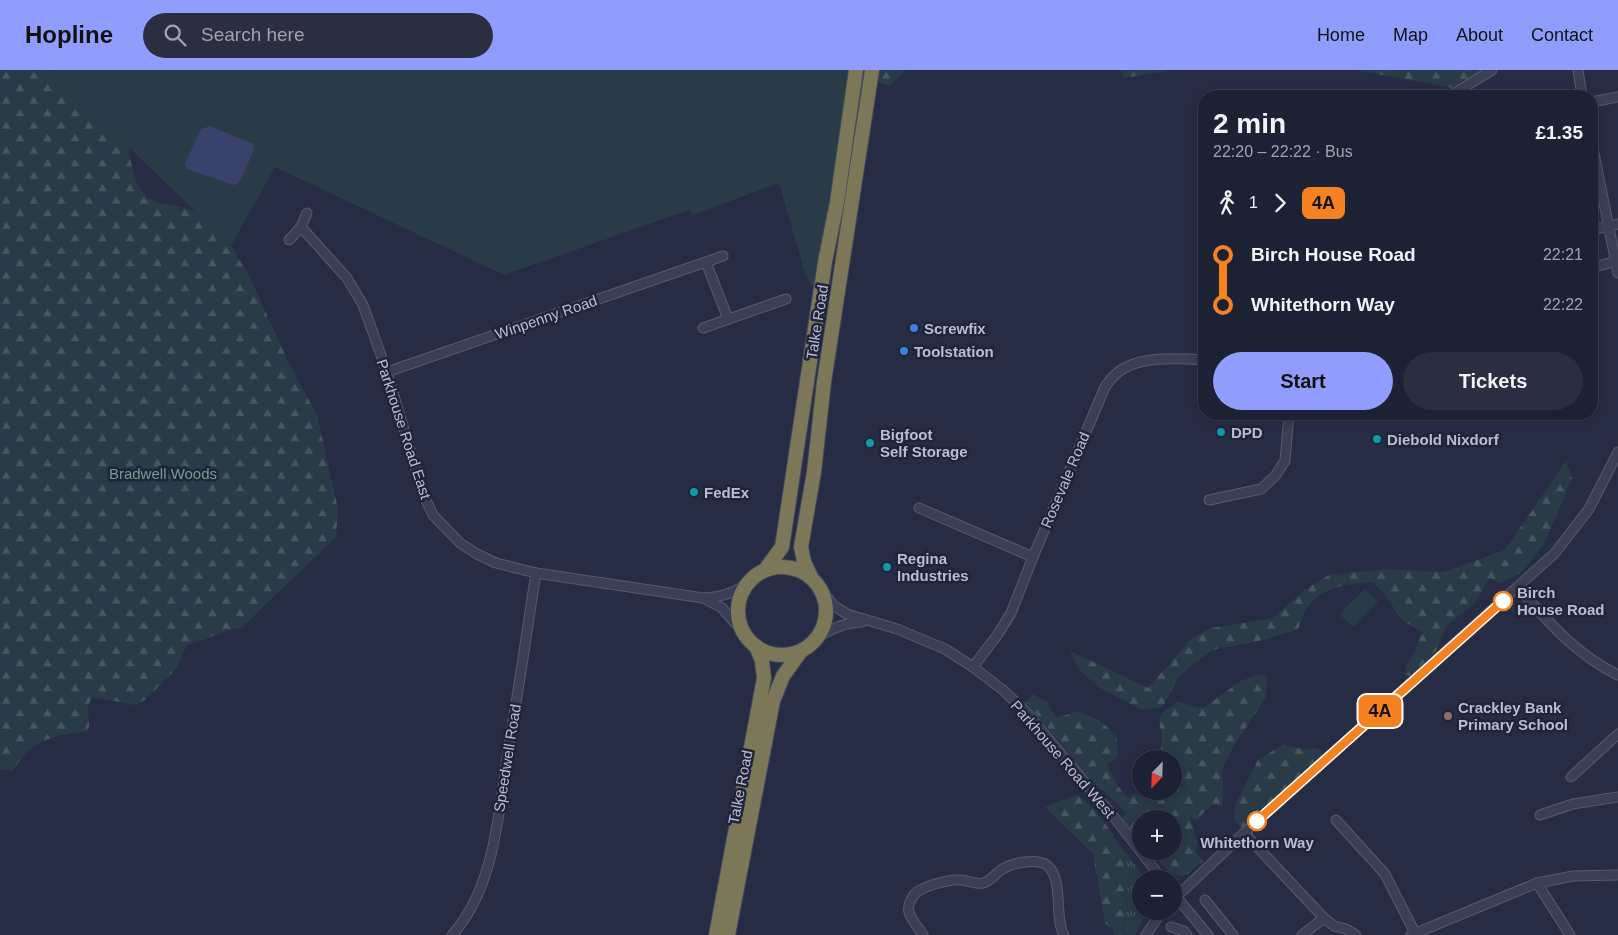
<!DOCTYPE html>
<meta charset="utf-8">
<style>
body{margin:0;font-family:Arial,sans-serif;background:#2a2e40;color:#f1f3f6;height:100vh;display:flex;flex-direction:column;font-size:19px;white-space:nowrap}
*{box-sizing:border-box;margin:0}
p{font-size:16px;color:#a0a3ac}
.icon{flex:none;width:28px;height:28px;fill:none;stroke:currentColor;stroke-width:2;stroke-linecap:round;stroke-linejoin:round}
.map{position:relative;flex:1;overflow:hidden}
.sheet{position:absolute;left:1198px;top:20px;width:400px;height:330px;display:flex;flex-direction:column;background:#1d2134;border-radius:20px;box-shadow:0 2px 12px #0003,0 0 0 1px #3b3e4f}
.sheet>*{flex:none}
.badge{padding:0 10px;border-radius:8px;font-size:18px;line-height:32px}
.needle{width:32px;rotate:203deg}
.buttons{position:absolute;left:1132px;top:680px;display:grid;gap:10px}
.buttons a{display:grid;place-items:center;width:50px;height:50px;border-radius:50%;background:#1d2134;box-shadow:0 2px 12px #0003,0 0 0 1px #3b3e4f;font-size:25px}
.map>.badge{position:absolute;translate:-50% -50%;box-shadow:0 0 0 2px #fff}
.legs{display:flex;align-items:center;gap:8px;height:55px;padding:0 15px;font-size:16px}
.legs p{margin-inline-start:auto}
.head{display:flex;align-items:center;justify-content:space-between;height:85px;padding:0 15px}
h1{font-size:28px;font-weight:700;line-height:38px}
.action{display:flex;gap:10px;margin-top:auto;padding:10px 15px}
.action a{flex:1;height:58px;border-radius:30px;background:#909dfc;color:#111;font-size:20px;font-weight:700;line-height:58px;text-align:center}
.action a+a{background:#2a2e40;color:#f1f3f6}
ul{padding:0 15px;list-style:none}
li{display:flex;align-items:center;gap:18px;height:50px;font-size:19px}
li i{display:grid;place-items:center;width:8px;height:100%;margin:0 6px;background:currentColor}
li i::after{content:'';width:12px;height:12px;margin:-6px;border:4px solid;border-radius:50%;background:#1d2134}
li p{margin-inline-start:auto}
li:first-child i{background:linear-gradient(#0000 50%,currentColor 0)}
li:last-child i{background:linear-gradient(currentColor 50%,#0000 0)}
header{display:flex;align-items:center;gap:30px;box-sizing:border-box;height:70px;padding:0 25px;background:#909dfc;color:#111}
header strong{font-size:24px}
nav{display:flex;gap:28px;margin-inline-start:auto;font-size:18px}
.search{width:350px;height:45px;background:#2a2e40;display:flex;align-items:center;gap:12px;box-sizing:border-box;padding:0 18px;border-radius:28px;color:#a0a3ac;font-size:19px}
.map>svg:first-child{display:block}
.grass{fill:url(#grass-tufts)}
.forest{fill:url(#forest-firs)}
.park{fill:#293b46}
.water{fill:#3a426c}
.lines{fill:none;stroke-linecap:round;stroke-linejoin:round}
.minor-casing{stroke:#575a6f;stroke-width:11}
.highway-casing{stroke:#43475c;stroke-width:16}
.minor{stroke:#3b3f54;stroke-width:9}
.highway{stroke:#7b7758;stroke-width:14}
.line-1-casing{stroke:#fff;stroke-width:11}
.line-1{stroke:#f58220;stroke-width:8}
.shop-dot{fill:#3f7fe0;stroke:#20243a;stroke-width:2}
.culture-dot{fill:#0f9aa8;stroke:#20243a;stroke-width:2}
.stop-1-dot{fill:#fff;stroke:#f58220;stroke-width:2.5}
.education-dot{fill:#8d6e63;stroke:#20243a;stroke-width:2}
.labels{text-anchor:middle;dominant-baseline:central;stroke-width:5;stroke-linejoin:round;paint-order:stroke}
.street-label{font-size:15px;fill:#b9bcce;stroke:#20243a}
.poi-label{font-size:15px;font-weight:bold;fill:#b9bcce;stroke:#20243a;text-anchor:start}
.park-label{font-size:15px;fill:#709f87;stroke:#20243a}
.stop-label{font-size:15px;font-weight:bold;fill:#b9bcce;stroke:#20243a;text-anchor:start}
</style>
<header>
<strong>Hopline</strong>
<div class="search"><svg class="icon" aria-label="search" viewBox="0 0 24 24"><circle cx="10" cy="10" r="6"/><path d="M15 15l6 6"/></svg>Search here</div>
<nav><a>Home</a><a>Map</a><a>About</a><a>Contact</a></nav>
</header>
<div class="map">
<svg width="1618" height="865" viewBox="0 0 1618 865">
<defs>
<pattern id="grass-tufts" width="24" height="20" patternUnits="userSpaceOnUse" patternTransform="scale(1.25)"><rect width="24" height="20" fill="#293b46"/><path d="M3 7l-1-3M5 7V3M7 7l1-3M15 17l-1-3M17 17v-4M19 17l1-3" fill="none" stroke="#465560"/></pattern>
<pattern id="forest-firs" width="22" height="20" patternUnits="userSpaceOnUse" patternTransform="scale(1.25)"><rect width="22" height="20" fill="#293b46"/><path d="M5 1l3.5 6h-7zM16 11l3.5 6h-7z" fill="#465560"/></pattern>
</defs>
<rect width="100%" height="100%" fill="#272c45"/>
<path class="grass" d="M1117 772 1146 809H1141V841H1148L1135 865H1123L1126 849Z"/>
<g class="forest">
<path d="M0 0H107L128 66 130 88 136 112 147 128 159 133 174 135 206 145 228 162 231 176 248 204 290 295 317 345 338 439 336 467 241 558C223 559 207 571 189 574L183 582 178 597 145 630 135 635 93 627C83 638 92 649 88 661 53 666 29 669 13 702L4 699 0 700Z"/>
<path d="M876 0H906L889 16 877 12Z"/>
<path d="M1120 0H1172L1124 8Z"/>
<path d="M1356 0H1485C1475 8 1461 8 1453 18Z"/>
<path d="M1566 391 1569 398 1572 409 1544 474 1522 502 1500 513 1489 508 1475 533 1447 555 1436 581 1411 606 1404 605 1406 595 1414 584 1422 562 1402 550 1386 526 1373 512C1350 514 1321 516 1307 538 1303 544 1301 552 1298 559L1264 570 1212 580 1179 606 1163 637 1142 640 1100 618 1079 600 1070 581 1148 618 1192 568 1211 558 1273 548 1306 519 1329 505 1385 499 1443 502 1505 480Z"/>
<path d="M1261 604 1267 607 1266 627 1233 677 1223 698V737L1212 735 1196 750 1190 747 1197 773 1195 781 1203 791C1198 795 1193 800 1188 804 1172 812 1159 791 1150 781H1174V749H1141V771L1122 749 1126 743 1107 724 1093 714 1060 672 1026 633 1032 624 1046 631 1057 648 1077 641 1099 650 1117 666V687L1107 695C1113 707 1118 719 1129 728L1134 723 1174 721V689H1160L1162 669 1159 649 1163 642 1177 632 1203 638 1241 611Z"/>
<path d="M1284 674 1305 680 1314 678 1321 680 1323 686 1243 758 1234 751 1236 733 1258 690Z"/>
<path d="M1076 725C1086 729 1095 740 1101 748 1106 755 1113 763 1116 770 1129 803 1129 832 1123 865H1114L1113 860 1105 853 1093 784 1045 737Z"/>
</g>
<g class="park">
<path d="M49 0H849L832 122 817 212 814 217 810 213 806 207 779 113 693 145 689 140 504 205 275 97 231 176Z"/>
<path d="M1365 519 1378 532 1353 557 1339 544Z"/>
</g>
<path class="water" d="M210 56 253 74 254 80 240 111 237 114 233 115 187 99 185 94 201 59Z"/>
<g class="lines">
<g class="minor-casing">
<g id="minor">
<path d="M1578 0 1582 26"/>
<path d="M1450 26 1492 0"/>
<path d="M1591 32 1618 27"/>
<path d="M1591 68 1618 203"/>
<path d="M301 157 347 208 363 235 387 302 423 424 433 445 460 473 477 484 496 493 536 503 703 528C722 527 735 523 750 511"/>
<path d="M1591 160 1618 154"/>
<path d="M289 170 301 157 307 143"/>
<path d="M706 192 728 249"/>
<path d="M1591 198 1616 191"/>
<path d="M703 258 786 229"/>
<path d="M387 302 723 186"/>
<path d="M1209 430 1261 419 1275 406 1285 391 1289 344"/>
<path d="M919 438 1033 487"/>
<path d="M1518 518C1550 553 1574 583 1618 605"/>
<path d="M821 519 834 536 847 544 897 559 945 579 973 597 1003 620 1027 643 1117 751 1162 809"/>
<path d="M705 529 722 538 744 563"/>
<path d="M818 567C833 558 844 553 862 552"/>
<path d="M973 597 998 564 1011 543 1033 487 1105 317C1108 313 1111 308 1115 305 1135 285 1178 288 1204 290"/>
<path d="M1571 707 1618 664"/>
<path d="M1540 745 1573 734 1618 727"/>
<path d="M1336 750 1385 804 1415 863"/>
<path d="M1244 763 1324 848 1334 856 1346 859 1356 865"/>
<path d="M1537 813 1570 865"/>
<path d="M1174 824 1208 865"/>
<path d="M1174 829 1244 763 1555 483 1589 439 1618 382"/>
<path d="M1205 830 1233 865"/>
<path d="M1171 857 1184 861 1187 865"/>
<path d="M452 865C496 817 499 737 509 675 519 618 527 560 536 503"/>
<path d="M923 865C919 858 911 850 909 842 907 835 913 823 920 820 929 815 951 809 960 810 968 810 975 815 983 813 990 812 995 804 1001 800 1011 793 1038 787 1048 796 1064 811 1054 849 1064 865"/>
<path d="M1146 865 1162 841"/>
<path d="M1302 865 1324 848"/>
<path d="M1411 865 1537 813 1573 806 1618 805"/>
</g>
</g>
<g class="highway-casing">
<g id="highway">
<circle cx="782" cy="541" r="44"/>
<path d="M765 500 782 477 825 192 837 132 856 0"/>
<path d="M811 507 804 492 801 477 814 402 824 312 872 0"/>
<path d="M716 865 764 608 762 591 756 576"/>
<path d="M728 865 773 631 783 606 801 581"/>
</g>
</g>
<use href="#minor" class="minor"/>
<use href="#highway" class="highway"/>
</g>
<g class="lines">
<g class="line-1-casing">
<path id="line-1" d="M1257 751 1503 531"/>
</g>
<use href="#line-1" class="line-1"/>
</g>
<g class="shop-dot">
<circle cx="914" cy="258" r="5"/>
<circle cx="904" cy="281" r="5"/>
</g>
<g class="culture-dot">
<circle cx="1221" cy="362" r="5"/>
<circle cx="1377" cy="369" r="5"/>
<circle cx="870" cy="373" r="5"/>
<circle cx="694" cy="422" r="5"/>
<circle cx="887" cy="497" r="5"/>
</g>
<g class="stop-1-dot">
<circle cx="1503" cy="531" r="9"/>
<circle cx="1257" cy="751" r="9"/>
</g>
<circle class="education-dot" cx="1448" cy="646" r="5"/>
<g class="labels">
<g class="street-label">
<text transform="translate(546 247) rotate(-19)">Winpenny Road</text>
<text transform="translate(817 252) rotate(-81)">Talke Road</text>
<text transform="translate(404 359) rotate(72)">Parkhouse Road East</text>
<text transform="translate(1065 410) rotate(-67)">Rosevale Road</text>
<text transform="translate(507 688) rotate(-81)">Speedwell Road</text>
<text transform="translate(1063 689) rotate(49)">Parkhouse Road West</text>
<text transform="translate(740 717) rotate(-79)">Talke Road</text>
</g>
<g class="poi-label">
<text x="924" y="258">Screwfix</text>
<text x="914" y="281">Toolstation</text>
<text x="1231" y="362">DPD</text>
<text x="880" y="364">Bigfoot<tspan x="880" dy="17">Self Storage</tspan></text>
<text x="1387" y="369">Diebold Nixdorf</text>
<text x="704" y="422">FedEx</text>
<text x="897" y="488">Regina<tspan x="897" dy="17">Industries</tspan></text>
<text x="1458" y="637">Crackley Bank<tspan x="1458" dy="17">Primary School</tspan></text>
</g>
<g class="park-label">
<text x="163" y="403">Bradwell Woods</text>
</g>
<g class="stop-label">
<text x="1517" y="522">Birch<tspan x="1517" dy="17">House Road</tspan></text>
<text x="1257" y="772" text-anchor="middle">Whitethorn Way</text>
</g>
</g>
</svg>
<div class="buttons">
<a><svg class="needle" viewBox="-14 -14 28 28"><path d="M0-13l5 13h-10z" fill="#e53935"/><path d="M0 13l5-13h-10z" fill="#a0a3ac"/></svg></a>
<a>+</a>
<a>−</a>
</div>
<b class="badge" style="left:1380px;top:641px;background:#f58220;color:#111">4A</b>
<section class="sheet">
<div class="head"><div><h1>2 min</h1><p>22:20 – 22:22 · Bus</p></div><b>£1.35</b></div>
<div class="legs"><svg class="icon" aria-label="walk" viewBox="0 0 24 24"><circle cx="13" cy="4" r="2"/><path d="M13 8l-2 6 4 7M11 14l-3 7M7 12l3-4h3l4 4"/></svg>1<svg class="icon" aria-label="forward" viewBox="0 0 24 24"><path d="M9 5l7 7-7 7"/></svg><b class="badge" style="background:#f58220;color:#111">4A</b></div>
<ul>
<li><i style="color:#f58220"></i><b>Birch House Road</b><p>22:21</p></li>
<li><i style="color:#f58220"></i><b>Whitethorn Way</b><p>22:22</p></li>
</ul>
<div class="action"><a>Start</a><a>Tickets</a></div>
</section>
</div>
